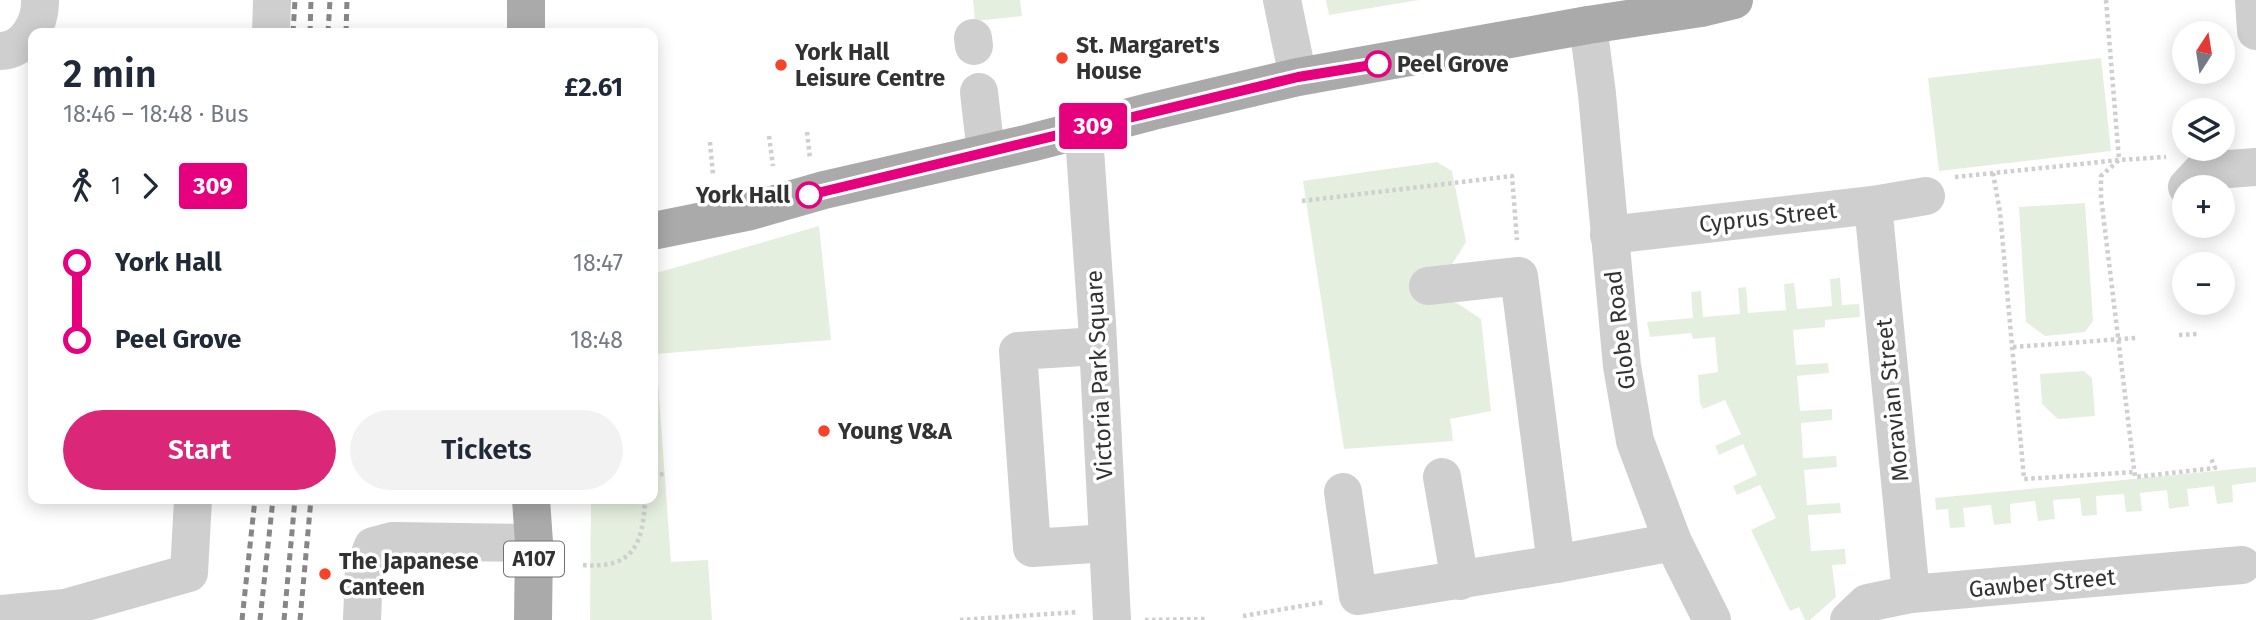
<!DOCTYPE html>
<meta charset="utf-8">
<style>
body{margin:0;font-family:"Fira Sans",sans-serif;background:#f2f2f3;color:#1f2937;height:100vh;display:flex;flex-direction:column;font-size:26px;white-space:nowrap}
*{box-sizing:border-box;margin:0}
p{font-size:23px;color:#747a83}
.icon{flex:none;width:38px;height:38px;fill:none;stroke:currentColor;stroke-width:2;stroke-linecap:round;stroke-linejoin:round}
.map{position:relative;flex:1;overflow:hidden}
.sheet{position:absolute;left:28px;top:28px;width:630px;height:476px;display:flex;flex-direction:column;background:#fff;border-radius:14px;box-shadow:0 4px 18px #0003}
.sheet>*{flex:none}
.badge{padding:0 14px;border-radius:5px;font-size:24px;line-height:46px}
.needle{width:46px;rotate:12deg}
.buttons{position:absolute;left:2172px;top:21px;display:grid;gap:14px}
.buttons a{display:grid;place-items:center;width:63px;height:63px;border-radius:50%;background:#fff;box-shadow:0 4px 18px #0003;font-size:35px}
.map>.badge{position:absolute;translate:-50% -50%;box-shadow:0 0 0 4px #fff}
.legs{display:flex;align-items:center;gap:10px;height:77px;padding:0 35px;font-size:23px}
.legs p{margin-inline-start:auto}
.head{display:flex;align-items:center;justify-content:space-between;height:119px;padding:0 35px}
h1{font-size:38px;font-weight:600;line-height:52px}
.button{display:flex;gap:14px;margin-top:auto;padding:14px 35px}
.button a{flex:1;height:80px;border-radius:42px;background:#db2777;color:#fff;font-size:28px;font-weight:600;line-height:80px;text-align:center}
.button a+a{background:#f2f2f3;color:#1f2937}
ul{padding:0 35px;list-style:none}
li{display:flex;align-items:center;gap:24px;height:77px;font-size:26px}
li i{display:grid;place-items:center;width:10px;height:100%;margin:0 9px;background:currentColor}
li i::after{content:'';width:18px;height:18px;margin:-9px;border:5px solid;border-radius:50%;background:#fff}
li p{margin-inline-start:auto}
li:first-child i{background:linear-gradient(#0000 50%,currentColor 0)}
li:last-child i{background:linear-gradient(currentColor 50%,#0000 0)}
.map>svg:first-child{display:block}
.green{fill:#e5efdf}
.lines{fill:none;stroke-linecap:round;stroke-linejoin:round}
.path{stroke:#cfcfcf;stroke-width:4.5;stroke-dasharray:3.5 3.5;stroke-linecap:butt}
.minor{stroke:#cfcfcf;stroke-width:38}
.major{stroke:#aaa;stroke-width:38}
.rail{stroke:#878787;stroke-width:5;stroke-dasharray:7 5;stroke-linecap:butt}
.line-1-casing{stroke:#fff;stroke-width:16}
.line-1{stroke:#e6007e;stroke-width:10}
.poi-dot{fill:#f44329;stroke:#fff;stroke-width:2.5}
.stop-1-dot{fill:#fff;stroke:#e6007e;stroke-width:3.5}
.labels{text-anchor:middle;dominant-baseline:central;stroke-width:7;stroke-linejoin:round;paint-order:stroke}
.shield{fill:#fff;stroke:#707070;stroke-width:2}
.shield-label{font-size:21px;font-weight:bold;fill:#323232}
.poi-label{font-size:23px;font-weight:bold;fill:#323232;stroke:#fff;text-anchor:start}
.stop-label{font-size:23px;font-weight:bold;fill:#323232;stroke:#fff;text-anchor:start}
.street-label{font-size:23px;fill:#323232;stroke:#fff}
</style>
<div class="map">
<svg width="2256" height="620" viewBox="0 0 2256 620">
<rect width="100%" height="100%" fill="#fff"/>
<g class="green">
<path d="M973 0H1020L1022 16 975 21Z"/>
<path d="M1326 0H1419L1329 15Z"/>
<path d="M2101 58 2111 151 1939 171 1928 78Z"/>
<path d="M1437 162 1452 171 1466 242 1451 266 1416 297 1457 303 1481 319 1491 411 1450 419 1453 441 1344 449 1303 181Z"/>
<path d="M2085 203 2093 321 2085 332 2045 336 2026 322 2019 207Z"/>
<path d="M819 226 831 340 656 354 671 562 708 560 712 620H590L591 499H653V274Z"/>
<path d="M1840 278 1842 305 1859 304 1860 317 1825 320V327L1793 330 1796 365 1828 363 1829 373 1797 376 1800 411 1832 409V420L1801 423 1803 458 1836 456 1837 467 1804 470 1807 505 1840 503 1841 513 1808 515 1811 551 1845 549 1846 564 1832 565 1836 597 1810 620H1805L1799 607 1790 611 1751 530 1776 518 1760 485 1737 495 1733 486 1757 475 1743 444 1719 455 1715 446 1741 434 1725 400 1703 409 1700 403 1698 375 1718 372 1715 337 1693 339 1691 333 1650 337 1647 322 1693 318 1691 292 1701 291 1703 317 1740 314 1738 288 1746 287 1748 313 1786 310 1784 284 1794 283 1797 309 1832 306 1830 279Z"/>
<path d="M2084 371 2092 378 2095 416 2058 419 2042 404 2040 374Z"/>
<path d="M2256 467V482L2232 485 2233 502 2217 504 2214 486 2187 489 2189 506 2169 509 2167 490 2140 493 2142 511 2126 512 2124 494 2096 496 2097 515 2082 516 2080 498 2053 500 2055 519 2038 521 2035 501 2010 504 2011 523 1994 525 1991 505 1963 508 1965 527 1950 528 1948 509 1936 510 1935 498Z"/>
</g>
<g class="lines">
<g class="path">
<path d="M2106 0 2119 160 2101 176V197L2135 477 2215 468 2210 456"/>
<path d="M653 93 657 92"/>
<path d="M807 132 810 159"/>
<path d="M769 136 773 166"/>
<path d="M710 142 713 175"/>
<path d="M1993 173 2000 212 2024 479 2135 472"/>
<path d="M1955 177 2119 160 2166 157"/>
<path d="M1302 201 1512 176 1517 240"/>
<path d="M2179 335 2197 334"/>
<path d="M2013 347 2136 338"/>
<path d="M653 475 665 474"/>
<path d="M583 565C633 569 643 545 645 499"/>
<path d="M1243 616 1325 602"/>
<path d="M960 620 1078 612"/>
<path d="M1145 620 1205 619"/>
</g>
<g class="minor">
<path d="M1282 0 1298 77"/>
<path d="M2254 0 2256 31"/>
<path d="M1588 25 1597 94 1622 366 1635 441 1673 542 1712 620"/>
<path d="M271 33 272 0"/>
<path d="M973 38 974 46"/>
<path d="M0 51C25 51 41 23 40 0"/>
<path d="M979 92 986 153"/>
<path d="M1080 130 1085 150 1097 323 1112 620"/>
<path d="M2187 187 2202 171 2256 167"/>
<path d="M1873 205 1911 594"/>
<path d="M1609 235 1873 205 1926 196"/>
<path d="M1428 286 1519 276 1556 564"/>
<path d="M1098 346 1018 351 1032 548 1108 543"/>
<path d="M1442 477 1460 581"/>
<path d="M1343 492 1358 596 1556 564 1673 542"/>
<path d="M0 614 65 608 189 573 193 499"/>
<path d="M362 620 364 569 373 546 392 541 534 543"/>
<path d="M1849 620 1867 603 1911 594 2242 565"/>
</g>
<g class="major">
<path d="M526 0V33"/>
<path d="M653 231 747 212 824 190 1030 143 1153 111 1298 77 1588 25 1701 8 1734 0"/>
<path d="M531 499 534 543 533 620"/>
</g>
<g class="rail">
<path d="M293 33 295 0"/>
<path d="M310 33 311 0"/>
<path d="M328 33 330 0"/>
<path d="M346 33 347 0"/>
<path d="M242 620 255 499"/>
<path d="M260 620 273 499"/>
<path d="M284 620 295 499"/>
<path d="M300 620 311 499"/>
</g>
</g>
<g class="lines">
<g class="line-1-casing">
<path id="line-1" d="M809 195 1298 77 1378 64"/>
</g>
<use href="#line-1" class="line-1"/>
</g>
<g class="poi-dot">
<circle cx="1062" cy="58" r="7"/>
<circle cx="781" cy="65" r="7"/>
<circle cx="824" cy="431" r="7"/>
<circle cx="325" cy="574" r="7"/>
</g>
<g class="stop-1-dot">
<circle cx="1378" cy="64" r="12"/>
<circle cx="809" cy="195" r="12"/>
</g>
<g class="labels">
<rect class="shield" x="504" y="541.5" width="60" height="35" rx="5"/>
<g class="shield-label">
<text x="534" y="559">A107</text>
</g>
<g class="poi-label">
<text x="1076" y="45">St. Margaret's<tspan x="1076" dy="26">House</tspan></text>
<text x="795" y="52">York Hall<tspan x="795" dy="26">Leisure Centre</tspan></text>
<text x="838" y="431">Young V&amp;A</text>
<text x="339" y="561">The Japanese<tspan x="339" dy="26">Canteen</tspan></text>
</g>
<g class="stop-label">
<text x="1397" y="64">Peel Grove</text>
<text x="790" y="195" text-anchor="end">York Hall</text>
</g>
<g class="street-label">
<text transform="translate(1768 217) rotate(-6)">Cyprus Street</text>
<text transform="translate(1620 330) rotate(-97)">Globe Road</text>
<text transform="translate(1099 375) rotate(-93)">Victoria Park Square</text>
<text transform="translate(1892 400) rotate(-96)">Moravian Street</text>
<text transform="translate(2042 583) rotate(-5)">Gawber Street</text>
</g>
</g>
</svg>
<div class="buttons">
<a><svg class="needle" viewBox="-14 -14 28 28"><path d="M0-13l5 13h-10z" fill="#e53935"/><path d="M0 13l5-13h-10z" fill="#747a83"/></svg></a>
<a><svg class="icon" aria-label="layers" viewBox="0 0 24 24"><path d="M12 4l9 5-9 5-9-5zM3 14l9 5 9-5"/></svg></a>
<a>+</a>
<a>−</a>
</div>
<b class="badge" style="left:1093px;top:126px;background:#e6007e;color:#fff">309</b>
<section class="sheet">
<div class="head"><div><h1>2 min</h1><p>18:46 – 18:48 · Bus</p></div><b>£2.61</b></div>
<div class="legs"><svg class="icon" aria-label="walk" viewBox="0 0 24 24"><circle cx="13" cy="4" r="2"/><path d="M13 8l-2 6 4 7M11 14l-3 7M7 12l3-4h3l4 4"/></svg>1<svg class="icon" aria-label="forward" viewBox="0 0 24 24"><path d="M9 5l7 7-7 7"/></svg><b class="badge" style="background:#e6007e;color:#fff">309</b></div>
<ul>
<li><i style="color:#e6007e"></i><b>York Hall</b><p>18:47</p></li>
<li><i style="color:#e6007e"></i><b>Peel Grove</b><p>18:48</p></li>
</ul>
<div class="button"><a>Start</a><a>Tickets</a></div>
</section>
</div>
